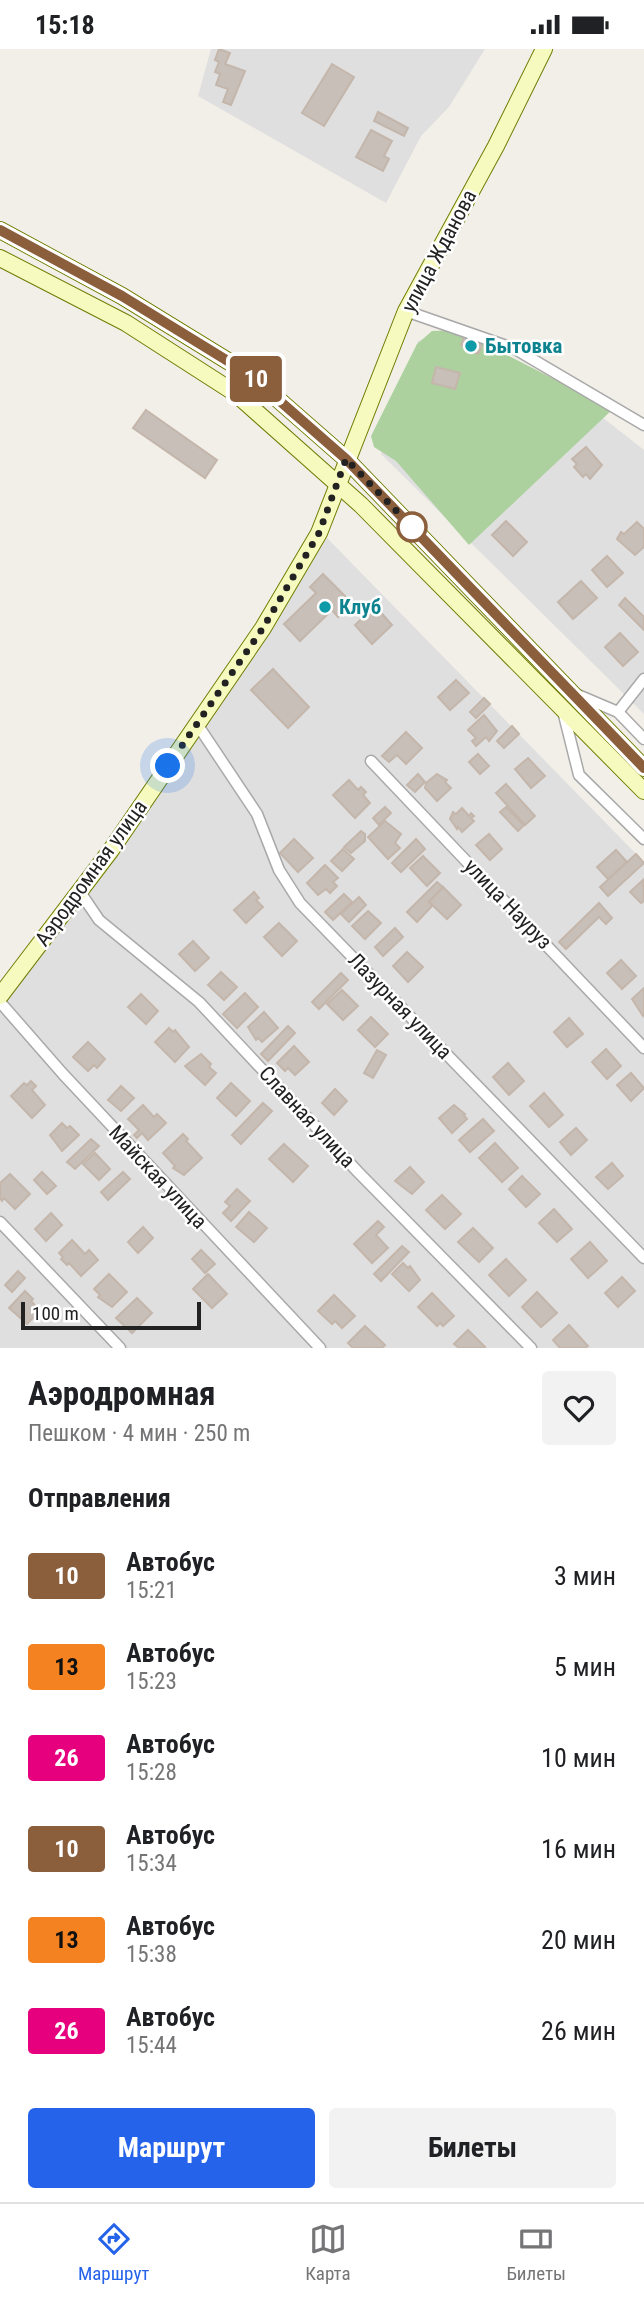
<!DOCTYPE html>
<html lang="ru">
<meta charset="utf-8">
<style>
body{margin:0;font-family:"Roboto Condensed",sans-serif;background:#f2f2f2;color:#202124;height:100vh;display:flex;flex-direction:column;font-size:26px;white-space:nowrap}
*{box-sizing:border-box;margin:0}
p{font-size:23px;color:#757577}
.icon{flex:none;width:38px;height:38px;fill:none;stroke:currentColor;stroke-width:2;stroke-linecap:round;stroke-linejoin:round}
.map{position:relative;height:1299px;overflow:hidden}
.drawer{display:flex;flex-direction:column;background:#fff;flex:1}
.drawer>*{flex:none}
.badge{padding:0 14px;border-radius:5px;font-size:24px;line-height:46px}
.scale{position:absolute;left:21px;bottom:18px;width:180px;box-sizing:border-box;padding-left:7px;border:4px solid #222;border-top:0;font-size:19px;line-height:24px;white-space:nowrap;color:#222;-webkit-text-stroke:5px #fff;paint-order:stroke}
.you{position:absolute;width:35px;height:35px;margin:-18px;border:5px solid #fff;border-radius:50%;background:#1a73e8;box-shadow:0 0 0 10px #1a73e833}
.map>.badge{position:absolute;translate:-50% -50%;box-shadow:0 0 0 4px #fff}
h2{padding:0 28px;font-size:26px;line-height:63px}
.round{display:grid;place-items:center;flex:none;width:74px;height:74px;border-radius:7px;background:#f2f2f2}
.head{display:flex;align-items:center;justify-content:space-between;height:119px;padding:0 28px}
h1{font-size:33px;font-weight:700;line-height:52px}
.action{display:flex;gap:14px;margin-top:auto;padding:14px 28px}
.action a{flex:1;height:80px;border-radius:7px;background:#2563eb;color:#fff;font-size:28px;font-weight:700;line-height:80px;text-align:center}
.action a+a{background:#f2f2f2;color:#202124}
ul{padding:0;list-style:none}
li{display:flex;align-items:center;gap:21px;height:91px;padding:0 28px}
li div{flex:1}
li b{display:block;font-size:26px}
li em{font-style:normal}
li .badge{min-width:77px;font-weight:700;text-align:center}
.status{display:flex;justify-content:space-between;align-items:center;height:49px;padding:0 35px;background:#fff;direction:ltr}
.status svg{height:19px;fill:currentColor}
.tabs{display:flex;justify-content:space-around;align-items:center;height:98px;border-top:2px solid #e0e0e0;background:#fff;font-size:19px;color:#757577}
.tabs a{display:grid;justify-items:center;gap:4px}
.tabs .active{color:#2563eb}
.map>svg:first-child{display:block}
.residential{fill:#e0dfdf}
.forest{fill:#add19e}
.building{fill:#c7bfb8;stroke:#c4b6ab;stroke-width:2}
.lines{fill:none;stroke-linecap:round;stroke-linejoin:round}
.street-casing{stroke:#a9a9a9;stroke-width:13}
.secondary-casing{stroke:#707d05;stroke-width:18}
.street{stroke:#fff;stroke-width:10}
.secondary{stroke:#f7fabf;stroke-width:16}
.line-casing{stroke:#fff;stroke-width:16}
.line{stroke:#8b5e3c;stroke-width:10}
.walk{stroke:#222;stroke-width:7;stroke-dasharray:0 12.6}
.culture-dot{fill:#0f9aa8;stroke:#fff;stroke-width:2.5}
.stop-dot{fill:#fff;stroke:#8b5e3c;stroke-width:3.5}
.labels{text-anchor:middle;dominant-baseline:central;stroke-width:5;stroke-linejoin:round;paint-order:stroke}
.street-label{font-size:21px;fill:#222;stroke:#fff}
.culture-label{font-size:21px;font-weight:bold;fill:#0d838f;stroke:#fff;text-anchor:start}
</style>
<div class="status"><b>15:18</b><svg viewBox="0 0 49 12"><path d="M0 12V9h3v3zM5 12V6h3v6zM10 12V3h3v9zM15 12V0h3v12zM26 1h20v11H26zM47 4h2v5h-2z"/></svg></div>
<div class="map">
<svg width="644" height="1299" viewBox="0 0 644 1299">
<rect width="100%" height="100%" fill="#f2efe9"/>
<g class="residential">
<path d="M211 0H485L449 58 421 87 386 154 198 47Z"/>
<path d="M448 285 602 368 644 401V665L381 405 418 292Z"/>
<path d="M327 489 644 813V1299H0V952Z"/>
</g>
<path class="forest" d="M458 281 613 360 469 496 396 412 374 398 371 387 417 295 432 282Z"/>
<g class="building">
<path d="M219 0 230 4 225 15 245 22 231 56 223 53 228 40 216 36 220 25 215 23 219 13 215 11Z"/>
<path d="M332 15 354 28 324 77 302 64Z"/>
<path d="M378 63 408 79 404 87 374 72Z"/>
<path d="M371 81 392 92 384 107 389 110 383 122 356 108Z"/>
<path d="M464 288 482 297 478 305 461 296Z"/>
<path d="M436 318 460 324 455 340 432 334Z"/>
<path d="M146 361 217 411 205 429 133 379Z"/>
<path d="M586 398 602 416 590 430 586 425 583 428 574 418 577 415 572 410Z"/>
<path d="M506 472 527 493 513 507 492 486Z"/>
<path d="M637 473 644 480V498L635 506 617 490 621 483 624 485Z"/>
<path d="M607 507 623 524 607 538 592 521Z"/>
<path d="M323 525 352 554 338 568 332 561 300 592 284 575 316 544 310 538Z"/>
<path d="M581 532 597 549 573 570 558 553Z"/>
<path d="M625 549 644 568V581L619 556Z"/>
<path d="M375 557 392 576 372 595 355 576Z"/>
<path d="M620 584 638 603 623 617 605 598Z"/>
<path d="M273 620 309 658 288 679 251 641Z"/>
<path d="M456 631 469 644 450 661 438 648Z"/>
<path d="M484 649 490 655 476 669 470 663Z"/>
<path d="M484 666 497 682 489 692 486 688 476 697 472 692 476 689 468 681Z"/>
<path d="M512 677 519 685 504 699 497 692Z"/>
<path d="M406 683 422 699 406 715 397 706 389 713 382 707Z"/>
<path d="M478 705 489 717 480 725 469 713Z"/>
<path d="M528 709 545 727 531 739 515 720Z"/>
<path d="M418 725 425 733 415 743 407 736Z"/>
<path d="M437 725 447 731 445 733 451 739 437 752 425 739 426 734Z"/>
<path d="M349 731 358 741 361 738 366 743 363 746 370 754 355 769 333 746Z"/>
<path d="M506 735 535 767 525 776 496 744Z"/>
<path d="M385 758 391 764 379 776 373 769Z"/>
<path d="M506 758 524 776 518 782 500 763Z"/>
<path d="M462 759 469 767 471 764 474 767 471 769 474 772 462 783 458 778 457 780 450 770 453 763 456 765Z"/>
<path d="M385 772 401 785 395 794 400 799 388 810 368 788Z"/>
<path d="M361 782 365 785V792L351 804 344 798Z"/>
<path d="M489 785 502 800 490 811 476 796Z"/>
<path d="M294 790 313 809 298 823 280 804Z"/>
<path d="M416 790 425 800 401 823 392 814Z"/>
<path d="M343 800 354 810 342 822 331 812Z"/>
<path d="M616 801 627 813 608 830 597 818Z"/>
<path d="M636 805 644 814 608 847 600 838Z"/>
<path d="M423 807 440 824 427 837 410 819Z"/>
<path d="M325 816 338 829 333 833 337 837 330 844 326 840 318 846 307 834Z"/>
<path d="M643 831 644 852 641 854 630 843Z"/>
<path d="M437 833 443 838 429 853 433 856 417 873 407 863Z"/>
<path d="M443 838 461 856 447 870 429 853Z"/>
<path d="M254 843 259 849 256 851 263 858 246 874 234 861Z"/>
<path d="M344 845 352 853 333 871 325 863Z"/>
<path d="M359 848 366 856 349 873 341 865Z"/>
<path d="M599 854 612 869 606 875 599 868 566 900 559 893Z"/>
<path d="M368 862 381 874 365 890 352 877Z"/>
<path d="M279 874 297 892 282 907 264 888Z"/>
<path d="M395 879 403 888 383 907 375 898Z"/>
<path d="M193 892 209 909 195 922 179 905Z"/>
<path d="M407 903 423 918 408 933 393 917Z"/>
<path d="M621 911 636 927 622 940 607 924Z"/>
<path d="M221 923 237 938 224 951 208 936Z"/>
<path d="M341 924 348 931 319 960 312 953Z"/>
<path d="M644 939V965L643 967 632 950Z"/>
<path d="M342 941 358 957 343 971 327 955Z"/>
<path d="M245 944 258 958 237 979 223 965Z"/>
<path d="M141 945 158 962 146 975 128 958Z"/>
<path d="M264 963 278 979 262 993 258 989 256 991 248 978Z"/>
<path d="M371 968 388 985 375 998 358 981Z"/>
<path d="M569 969 583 985 567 998 554 983Z"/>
<path d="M288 977 295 984 268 1012 261 1005Z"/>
<path d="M169 979 173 983 175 981 189 998 175 1013 155 993Z"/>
<path d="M88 993 105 1010 97 1019 94 1016 88 1022 73 1008Z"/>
<path d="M294 997 309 1013 295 1026 288 1019 285 1022 277 1014Z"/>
<path d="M606 1000 621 1017 607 1030 592 1013Z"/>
<path d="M377 1001 386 1006 373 1029 364 1024Z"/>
<path d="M201 1005 211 1015 209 1018 216 1024 205 1036 185 1017Z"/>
<path d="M508 1014 524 1032 509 1046 493 1028Z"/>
<path d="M631 1024 644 1039 631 1052 617 1036Z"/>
<path d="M31 1032 36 1037 32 1041 45 1056 32 1069 11 1047 24 1034 27 1036Z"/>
<path d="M231 1034 250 1052 236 1067 217 1049Z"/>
<path d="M121 1037 134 1049 121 1062 108 1051Z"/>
<path d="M335 1040 347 1052 334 1066 322 1054Z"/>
<path d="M544 1044 563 1066 549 1078 530 1057Z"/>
<path d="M263 1054 272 1062 241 1095 232 1086Z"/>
<path d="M143 1056 154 1068 157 1065 166 1074 148 1091 142 1084 137 1089 134 1086 139 1081 128 1070Z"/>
<path d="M454 1056 465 1065 464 1066 467 1070 452 1084 439 1069Z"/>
<path d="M483 1070 494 1082 470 1103 459 1091Z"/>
<path d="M62 1074 67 1079 70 1077 79 1086 62 1102 50 1086Z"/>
<path d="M576 1079 587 1091 571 1106 560 1093Z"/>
<path d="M183 1085 188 1090 186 1092 202 1109 184 1126 173 1119 175 1117 163 1104Z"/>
<path d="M91 1090 99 1097 75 1120 67 1113Z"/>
<path d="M495 1094 518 1119 502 1133 479 1109Z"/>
<path d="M284 1095 308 1117 293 1133 269 1110Z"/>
<path d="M95 1104 110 1120 99 1131 83 1115Z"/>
<path d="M612 1114 623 1127 608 1140 596 1128Z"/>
<path d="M410 1118 424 1133 412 1145 395 1132Z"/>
<path d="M42 1123 56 1137 47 1145 34 1131Z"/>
<path d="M123 1123 130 1130 108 1151 101 1143Z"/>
<path d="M10 1125 30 1145 15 1160 4 1149 2 1152 0 1149V1134Z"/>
<path d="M522 1127 540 1145 526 1158 509 1140Z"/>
<path d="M237 1140 250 1152 231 1172 223 1164 230 1157 225 1153Z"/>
<path d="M442 1146 461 1165 445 1180 426 1161Z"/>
<path d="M554 1160 572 1180 557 1193 539 1174Z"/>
<path d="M249 1163 267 1179 254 1193 236 1178Z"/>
<path d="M51 1164 62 1176 46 1192 35 1180Z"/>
<path d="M378 1172 384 1178 376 1186 388 1199 372 1214 354 1195Z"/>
<path d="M143 1178 153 1189 138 1204 128 1193Z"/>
<path d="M473 1179 493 1199 479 1213 458 1193Z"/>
<path d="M72 1191 85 1205 89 1201 98 1211 81 1227 69 1214 67 1216 61 1210 63 1208 59 1204Z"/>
<path d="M590 1193 607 1212 588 1229 571 1210Z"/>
<path d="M402 1197 409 1203 381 1232 374 1225Z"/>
<path d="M201 1201 215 1215 205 1224 192 1210Z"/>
<path d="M506 1210 526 1231 509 1247 489 1226Z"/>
<path d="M403 1214 408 1219 410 1217 420 1231 409 1242 392 1225Z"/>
<path d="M18 1222 25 1229 12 1243 5 1236Z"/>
<path d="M109 1225 127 1243 112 1258 98 1248 100 1246 94 1240Z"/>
<path d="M208 1225 227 1245 212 1259 193 1240Z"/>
<path d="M622 1228 635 1242 618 1258 605 1244Z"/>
<path d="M25 1242 33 1250 31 1252 40 1262 27 1275 9 1259Z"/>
<path d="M537 1243 557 1264 541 1278 522 1258Z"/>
<path d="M432 1244 454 1267 443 1277 440 1274 437 1277 418 1258Z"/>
<path d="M334 1246 355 1267 342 1279 335 1272 332 1275 318 1262Z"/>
<path d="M137 1249 152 1264 132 1284 116 1269Z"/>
<path d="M569 1276 588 1297 585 1299H560L553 1291Z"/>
<path d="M365 1277 385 1296 382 1299H353L348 1294Z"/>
<path d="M468 1281 485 1298V1299H459L454 1295Z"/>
</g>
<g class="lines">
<g class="street-casing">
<g id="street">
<path d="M406 262 515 300 644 376"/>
<path d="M578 646 618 663 644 690"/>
<path d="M563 662 579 726 644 790"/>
<path d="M618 663 644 630"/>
<path d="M197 675 257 765 279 821 300 854 644 1209"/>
<path d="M371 712 644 999"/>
<path d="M80 843 99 871 199 953 358 1123 531 1299"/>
<path d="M0 953 63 1025 320 1299"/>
<path d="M0 1173 120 1299"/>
</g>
</g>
<g class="secondary-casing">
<g id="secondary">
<path d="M0 181 122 247 249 325 346 410 644 719"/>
<path d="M0 209 126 274 235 344 361 456 644 742"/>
<path d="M0 947 111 801 263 579 319 484 406 262 496 97 544 0"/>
</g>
</g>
<use href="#street" class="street"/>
<use href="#secondary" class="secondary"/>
</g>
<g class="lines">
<g class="line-casing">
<path id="line" d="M0 181 122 247 249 325 346 410 644 719"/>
</g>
<use href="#line" class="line"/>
<path class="walk" d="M168 717 263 579 319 484 346 410 412 478"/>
</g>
<g class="culture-dot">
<circle cx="471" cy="297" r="7"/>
<circle cx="325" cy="558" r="7"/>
</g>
<circle class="stop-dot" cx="412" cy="478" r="14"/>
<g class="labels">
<g class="street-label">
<text transform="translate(439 202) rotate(-62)">улица Жданова</text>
<text transform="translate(91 824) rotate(-54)">Аэродромная улица</text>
<text transform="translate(508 855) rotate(46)">улица Науруз</text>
<text transform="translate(400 957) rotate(46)">Лазурная улица</text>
<text transform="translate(307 1068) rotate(47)">Славная улица</text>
<text transform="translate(158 1128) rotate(47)">Майская улица</text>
</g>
<g class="culture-label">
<text x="485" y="297">Бытовка</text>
<text x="339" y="558">Клуб</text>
</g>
</g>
</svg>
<div class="scale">100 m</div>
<div class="you" style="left:168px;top:717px"></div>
<b class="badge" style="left:256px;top:330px;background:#8b5e3c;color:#fff">10</b>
</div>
<section class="drawer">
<div class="head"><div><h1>Аэродромная</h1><p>Пешком · 4 мин · 250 m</p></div><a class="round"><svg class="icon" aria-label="heart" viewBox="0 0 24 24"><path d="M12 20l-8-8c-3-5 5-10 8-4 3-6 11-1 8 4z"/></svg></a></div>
<h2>Отправления</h2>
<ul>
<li><span class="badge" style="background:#8b5e3c;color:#fff">10</span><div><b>Автобус</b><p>15:21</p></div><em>3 мин</em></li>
<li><span class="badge" style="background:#f58220;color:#111">13</span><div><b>Автобус</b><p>15:23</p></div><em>5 мин</em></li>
<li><span class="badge" style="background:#e6007e;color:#fff">26</span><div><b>Автобус</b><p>15:28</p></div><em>10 мин</em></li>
<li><span class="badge" style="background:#8b5e3c;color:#fff">10</span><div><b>Автобус</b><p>15:34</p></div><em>16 мин</em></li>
<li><span class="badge" style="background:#f58220;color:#111">13</span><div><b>Автобус</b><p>15:38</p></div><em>20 мин</em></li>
<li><span class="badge" style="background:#e6007e;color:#fff">26</span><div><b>Автобус</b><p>15:44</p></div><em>26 мин</em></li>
</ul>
<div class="action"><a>Маршрут</a><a>Билеты</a></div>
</section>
<nav class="tabs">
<a class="active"><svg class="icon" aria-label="directions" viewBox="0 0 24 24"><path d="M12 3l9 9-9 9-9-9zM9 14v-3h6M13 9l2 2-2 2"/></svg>Маршрут</a>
<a><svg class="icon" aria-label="map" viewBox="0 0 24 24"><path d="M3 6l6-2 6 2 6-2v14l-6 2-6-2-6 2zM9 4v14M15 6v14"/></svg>Карта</a>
<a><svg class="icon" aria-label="tickets" viewBox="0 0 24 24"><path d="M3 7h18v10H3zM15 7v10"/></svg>Билеты</a>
</nav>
